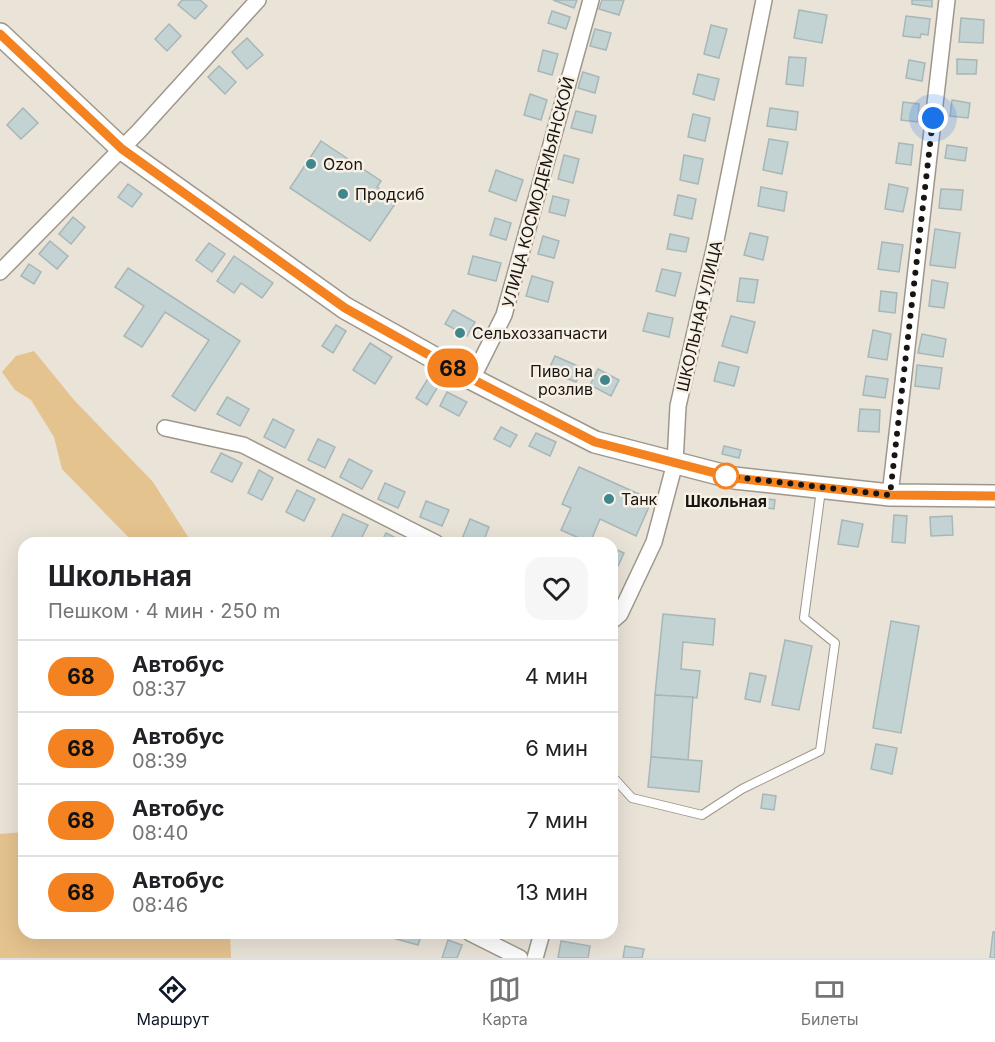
<!DOCTYPE html>
<html lang="ru">
<meta charset="utf-8">
<style>
body{margin:0;font-family:Inter,sans-serif;background:#f6f6f6;color:#202124;height:100vh;display:flex;flex-direction:column;font-size:22px;white-space:nowrap}
*{box-sizing:border-box;margin:0}
p{font-size:20px;color:#757577}
.icon{flex:none;width:33px;height:33px;fill:none;stroke:currentColor;stroke-width:2;stroke-linecap:round;stroke-linejoin:round}
.map{position:relative;flex:1;overflow:hidden}
.sheet{position:absolute;left:18px;top:537px;width:600px;height:402px;display:flex;flex-direction:column;background:#fff;border-radius:18px;box-shadow:0 6px 24px #0002}
.sheet>*{flex:none}
.badge{padding:0 12px;border-radius:20px;font-size:21px;line-height:39px}
.you{position:absolute;width:30px;height:30px;margin:-15px;border:4px solid #fff;border-radius:50%;background:#1a73e8;box-shadow:0 0 0 9px #1a73e833}
.map>.badge{position:absolute;translate:-50% -50%;box-shadow:0 0 0 3px #fff}
.round{display:grid;place-items:center;flex:none;width:63px;height:63px;border-radius:18px;background:#f6f6f6}
.overview{display:flex;align-items:center;justify-content:space-between;height:102px;padding:0 30px}
h1{font-size:28px;font-weight:700;line-height:45px}
ul{padding:0;list-style:none}
li{display:flex;align-items:center;gap:18px;height:72px;padding:0 30px;border-top:2px solid #e0e0e0}
li div{flex:1}
li b{display:block;font-size:22px}
li em{font-style:normal}
li .badge{min-width:66px;font-weight:700;text-align:center}
.tab-bar{display:flex;justify-content:space-around;align-items:center;height:84px;border-top:2px solid #e0e0e0;background:#fff;font-size:16px;color:#757577}
.tab-bar a{display:grid;justify-items:center;gap:3px}
.tab-bar .selected{color:#111827}
.map>svg:first-child{display:block}
.water{fill:#e5c38f}
.building{fill:#c3d2d3;stroke:#a7b7b8;stroke-width:1.5}
.lines{fill:none;stroke-linecap:round;stroke-linejoin:round}
.lane-casing{stroke:#9e978c;stroke-width:10}
.street-casing{stroke:#9e978c;stroke-width:18}
.secondary-casing{stroke:#9e978c;stroke-width:24}
.lane{stroke:#fff;stroke-width:8}
.street{stroke:#fff;stroke-width:15}
.secondary{stroke:#fff;stroke-width:21}
.line-casing{stroke:#fff;stroke-width:14}
.line{stroke:#f58220;stroke-width:9}
.walk{stroke:#181612;stroke-width:6;stroke-dasharray:0 10.8}
.poi-dot{fill:#3f878c;stroke:#f8f0e5;stroke-width:2}
.stop-dot{fill:#fff;stroke:#f58220;stroke-width:3}
.labels{text-anchor:middle;dominant-baseline:central;stroke-width:5;stroke-linejoin:round;paint-order:stroke}
.poi-label{font-size:16px;fill:#181612;stroke:#f8f0e5;text-anchor:start}
.street-label{font-size:16px;fill:#181612;stroke:#f8f0e5}
.stop-label{font-size:16px;font-weight:bold;fill:#181612;stroke:#f8f0e5}
</style>
<div class="map">
<svg width="995" height="958" viewBox="0 0 995 958">
<rect width="100%" height="100%" fill="#eae3d8"/>
<g class="water">
<path d="M34 351 74 400 153 482 192 543H134L62 469 54 437 31 400 15 390 2 372 16 356Z"/>
<path d="M24 832V933H230L231 958H0V834Z"/>
</g>
<g class="building">
<path d="M182 0H200L207 6 195 19 178 5Z"/>
<path d="M553 0H577L574 8Z"/>
<path d="M602 0H624L619 15 599 9Z"/>
<path d="M912 0H932V7L912 4Z"/>
<path d="M799 10 827 15 822 43 794 38Z"/>
<path d="M552 11 570 17 566 29 548 23Z"/>
<path d="M906 16 930 19 928 35 921 34 920 38 903 36Z"/>
<path d="M961 18 984 20 983 43 959 42Z"/>
<path d="M169 24 181 36 167 51 155 39Z"/>
<path d="M711 25 727 29 719 58 704 54Z"/>
<path d="M595 29 611 33 606 50 590 46Z"/>
<path d="M247 38 263 55 247 69 232 52Z"/>
<path d="M543 50 558 54 552 75 538 71Z"/>
<path d="M789 57 806 58 803 86 786 84Z"/>
<path d="M957 59 977 60 976 74H957Z"/>
<path d="M909 60 925 63 922 81 906 78Z"/>
<path d="M219 66 236 82 225 94 208 77Z"/>
<path d="M583 72 599 77 595 93 578 88Z"/>
<path d="M698 74 719 79 714 100 693 94Z"/>
<path d="M530 94 547 100 541 120 524 115Z"/>
<path d="M952 100 970 103 968 118 950 116Z"/>
<path d="M903 102 919 104 918 122 901 120Z"/>
<path d="M23 108 38 123 21 139 7 125Z"/>
<path d="M770 108 798 112 796 130 767 126Z"/>
<path d="M576 111 596 116 592 133 571 128Z"/>
<path d="M693 114 710 118 705 141 688 137Z"/>
<path d="M769 139 788 142 782 174 763 170Z"/>
<path d="M321 141 381 181 377 187 397 201 370 241 290 188Z"/>
<path d="M899 143 913 145 911 165 896 163Z"/>
<path d="M947 145 967 148 965 161 945 158Z"/>
<path d="M564 155 579 159 573 183 558 179Z"/>
<path d="M684 155 703 159 698 184 680 180Z"/>
<path d="M496 170 523 180 516 201 489 191Z"/>
<path d="M128 184 142 194 132 207 118 197Z"/>
<path d="M889 184 908 188 903 212 885 209Z"/>
<path d="M761 187 787 192 784 211 758 206Z"/>
<path d="M941 189 963 190 961 210 939 208Z"/>
<path d="M678 195 696 199 692 219 674 215Z"/>
<path d="M553 196 569 200 565 216 549 212Z"/>
<path d="M73 217 85 227 71 244 59 234Z"/>
<path d="M495 218 511 223 506 240 490 235Z"/>
<path d="M935 229 960 233 955 268 930 265Z"/>
<path d="M750 233 768 237 763 260 744 255Z"/>
<path d="M670 234 689 238 686 252 667 249Z"/>
<path d="M543 236 559 241 554 258 538 254Z"/>
<path d="M50 241 68 256 57 269 39 254Z"/>
<path d="M882 242 903 245 899 272 878 269Z"/>
<path d="M209 243 225 254 212 272 196 260Z"/>
<path d="M234 256 273 283 262 298 241 283 234 293 217 281Z"/>
<path d="M473 256 501 263 496 281 468 274Z"/>
<path d="M29 264 41 272 34 284 21 276Z"/>
<path d="M128 268 240 341 195 411 172 396 209 340 165 312 142 347 124 336 144 306 115 287Z"/>
<path d="M662 269 681 273 675 296 656 291Z"/>
<path d="M532 276 553 282 548 302 526 296Z"/>
<path d="M740 278 758 280 754 303 737 301Z"/>
<path d="M932 280 948 283 944 308 929 306Z"/>
<path d="M881 291 897 293 895 313 879 311Z"/>
<path d="M453 310 475 322 467 336 445 324Z"/>
<path d="M648 313 673 318 669 337 643 331Z"/>
<path d="M731 316 755 322 747 353 722 346Z"/>
<path d="M336 325 346 331 333 353 322 346Z"/>
<path d="M873 330 891 334 887 360 868 357Z"/>
<path d="M922 334 946 339 943 357 918 353Z"/>
<path d="M370 343 392 357 375 384 353 370Z"/>
<path d="M555 356 582 368 576 382 548 371Z"/>
<path d="M719 362 739 367 734 386 714 381Z"/>
<path d="M917 365 942 368 939 389 915 386Z"/>
<path d="M598 369 619 380 611 396 590 385Z"/>
<path d="M866 376 888 379 885 398 863 395Z"/>
<path d="M429 377 440 383 427 405 416 398Z"/>
<path d="M447 392 467 402 459 416 440 406Z"/>
<path d="M227 397 249 409 240 426 217 414Z"/>
<path d="M860 409 880 410 879 432 858 431Z"/>
<path d="M273 419 294 430 285 448 264 437Z"/>
<path d="M501 427 517 435 510 447 494 439Z"/>
<path d="M536 433 556 442 550 456 529 446Z"/>
<path d="M318 439 335 447 325 468 308 460Z"/>
<path d="M724 446 741 450 739 458 722 454Z"/>
<path d="M221 453 242 463 232 482 211 472Z"/>
<path d="M349 459 372 471 362 489 340 477Z"/>
<path d="M579 467 652 500 636 536 600 519 590 543 561 530 571 508 562 504Z"/>
<path d="M259 470 273 478 262 500 248 493Z"/>
<path d="M385 483 405 492 398 508 378 499Z"/>
<path d="M297 490 315 499 304 521 286 512Z"/>
<path d="M761 498 775 500 774 509 760 507Z"/>
<path d="M426 501 449 510 442 526 420 517Z"/>
<path d="M343 514 368 525 359 543 330 541Z"/>
<path d="M894 515 907 516 905 543 892 542Z"/>
<path d="M952 516 953 535 931 536 930 517Z"/>
<path d="M470 519 489 527 483 543 462 539Z"/>
<path d="M842 520 863 524 858 547 838 544Z"/>
<path d="M386 533 402 541 401 543H381Z"/>
<path d="M612 548 624 553 618 566 612 564Z"/>
<path d="M663 614 715 619 713 645 683 642 681 669 700 671 697 698 655 695Z"/>
<path d="M891 621 919 626 901 733 873 728Z"/>
<path d="M785 640 812 646 799 710 772 705Z"/>
<path d="M750 673 766 676 760 702 745 699Z"/>
<path d="M655 695 693 697 688 760 651 757Z"/>
<path d="M876 744 897 748 892 774 871 769Z"/>
<path d="M651 757 702 761 699 792 648 787Z"/>
<path d="M763 794 776 796 774 810 761 808Z"/>
<path d="M993 932H995V958H990Z"/>
<path d="M398 933H422L418 945 396 939Z"/>
<path d="M448 940 462 945 457 958H442Z"/>
<path d="M561 941 590 946 588 958H558Z"/>
<path d="M625 946 644 949 642 958H623Z"/>
</g>
<g class="lines">
<g class="lane-casing">
<path id="lane" d="M612 776 632 798 702 815 742 789 820 751 835 643 804 618 821 490"/>
</g>
<g class="street-casing">
<g id="street">
<path d="M0 272 139 131 258 0"/>
<path d="M472 379 504 315 591 0"/>
<path d="M165 428 243 445 436 543"/>
<path d="M890 495 947 0"/>
<path d="M612 621 620 614 654 542 675 463 678 406 715 245 764 0"/>
<path d="M470 933 520 958"/>
<path d="M535 958 542 933"/>
</g>
</g>
<g class="secondary-casing">
<path id="secondary" d="M0 34 122 149 345 308 472 379 595 442 734 478 890 495 995 496"/>
</g>
<use href="#lane" class="lane"/>
<use href="#street" class="street"/>
<use href="#secondary" class="secondary"/>
</g>
<g class="lines">
<g class="line-casing">
<path id="line" d="M0 34 122 149 345 308 472 379 595 442 734 478 890 495 995 496"/>
</g>
<use href="#line" class="line"/>
<path class="walk" d="M726 476 890 495 933 118"/>
</g>
<g class="poi-dot">
<circle cx="311" cy="164" r="6"/>
<circle cx="343" cy="194" r="6"/>
<circle cx="460" cy="333" r="6"/>
<circle cx="605" cy="380" r="6"/>
<circle cx="609" cy="499" r="6"/>
</g>
<circle class="stop-dot" cx="726" cy="476" r="12"/>
<g class="labels">
<g class="poi-label">
<text x="323" y="164">Ozon</text>
<text x="355" y="194">Продсиб</text>
<text x="472" y="333">Сельхоззапчасти</text>
<text x="593" y="371" text-anchor="end">Пиво на<tspan x="593" dy="18">розлив</tspan></text>
<text x="621" y="499">Танк</text>
</g>
<g class="street-label">
<text transform="translate(538 192) rotate(-75)">УЛИЦА КОСМОДЕМЬЯНСКОЙ</text>
<text transform="translate(699 316) rotate(-77)">ШКОЛЬНАЯ УЛИЦА</text>
</g>
<g class="stop-label">
<text x="726" y="501">Школьная</text>
</g>
</g>
</svg>
<div class="you" style="left:933px;top:118px"></div>
<b class="badge" style="left:453px;top:368px;background:#f58220;color:#111">68</b>
<section class="sheet">
<div class="overview"><div><h1>Школьная</h1><p>Пешком · 4 мин · 250 m</p></div><a class="round"><svg class="icon" aria-label="heart" viewBox="0 0 24 24"><path d="M12 20l-8-8c-3-5 5-10 8-4 3-6 11-1 8 4z"/></svg></a></div>
<ul>
<li><span class="badge" style="background:#f58220;color:#111">68</span><div><b>Автобус</b><p>08:37</p></div><em>4 мин</em></li>
<li><span class="badge" style="background:#f58220;color:#111">68</span><div><b>Автобус</b><p>08:39</p></div><em>6 мин</em></li>
<li><span class="badge" style="background:#f58220;color:#111">68</span><div><b>Автобус</b><p>08:40</p></div><em>7 мин</em></li>
<li><span class="badge" style="background:#f58220;color:#111">68</span><div><b>Автобус</b><p>08:46</p></div><em>13 мин</em></li>
</ul>
</section>
</div>
<nav class="tab-bar">
<a class="selected"><svg class="icon" aria-label="directions" viewBox="0 0 24 24"><path d="M12 3l9 9-9 9-9-9zM9 14v-3h6M13 9l2 2-2 2"/></svg>Маршрут</a>
<a><svg class="icon" aria-label="map" viewBox="0 0 24 24"><path d="M3 6l6-2 6 2 6-2v14l-6 2-6-2-6 2zM9 4v14M15 6v14"/></svg>Карта</a>
<a><svg class="icon" aria-label="tickets" viewBox="0 0 24 24"><path d="M3 7h18v10H3zM15 7v10"/></svg>Билеты</a>
</nav>
